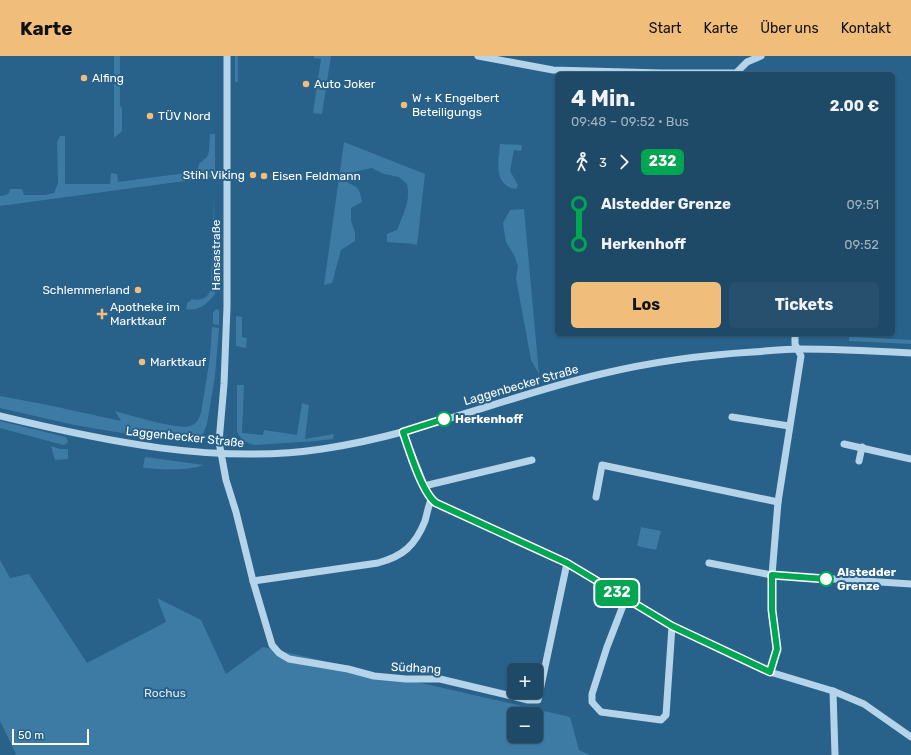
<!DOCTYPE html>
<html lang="de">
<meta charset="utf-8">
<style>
body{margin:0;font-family:Rubik,sans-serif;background:#26506d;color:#f1f3f6;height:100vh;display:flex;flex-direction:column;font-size:15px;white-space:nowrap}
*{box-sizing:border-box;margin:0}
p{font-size:13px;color:#a1b2c0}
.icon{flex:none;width:22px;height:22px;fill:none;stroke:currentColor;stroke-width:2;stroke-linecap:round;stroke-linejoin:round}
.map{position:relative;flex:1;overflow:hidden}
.sheet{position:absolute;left:555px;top:16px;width:340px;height:264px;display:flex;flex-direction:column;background:#1e4967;border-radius:6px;box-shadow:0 1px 3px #0004,0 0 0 1px #3c617b}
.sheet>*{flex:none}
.badge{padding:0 8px;border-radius:6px;font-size:14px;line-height:26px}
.controls{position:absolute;left:507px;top:607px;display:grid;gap:8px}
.controls a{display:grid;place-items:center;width:36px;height:36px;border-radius:6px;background:#1e4967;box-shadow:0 1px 3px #0004,0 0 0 1px #3c617b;font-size:20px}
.scale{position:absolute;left:12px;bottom:10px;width:77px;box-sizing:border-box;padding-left:4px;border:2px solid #fff;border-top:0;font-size:11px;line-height:14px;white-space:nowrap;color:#fff;-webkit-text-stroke:3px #286189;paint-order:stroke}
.map>.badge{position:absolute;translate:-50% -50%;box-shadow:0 0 0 2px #fff}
.legs{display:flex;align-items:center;gap:6px;height:44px;padding:0 16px;font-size:13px}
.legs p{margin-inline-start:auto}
.headline{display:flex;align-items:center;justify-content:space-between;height:68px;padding:0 16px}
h1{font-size:22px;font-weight:700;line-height:30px}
.action{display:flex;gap:8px;margin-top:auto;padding:8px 16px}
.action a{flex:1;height:46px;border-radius:6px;background:#f0bd7b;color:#111;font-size:16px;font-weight:700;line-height:46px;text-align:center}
.action a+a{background:#26506d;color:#f1f3f6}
ul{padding:0 16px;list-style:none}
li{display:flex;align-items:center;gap:14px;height:40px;font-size:15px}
li i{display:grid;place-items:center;width:6px;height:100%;margin:0 5px;background:currentColor}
li i::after{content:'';width:10px;height:10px;margin:-5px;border:3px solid;border-radius:50%;background:#1e4967}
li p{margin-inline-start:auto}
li:first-child i{background:linear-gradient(#0000 50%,currentColor 0)}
li:last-child i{background:linear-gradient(currentColor 50%,#0000 0)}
header{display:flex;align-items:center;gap:24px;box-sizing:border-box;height:56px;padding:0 20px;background:#f0bd7b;color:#111}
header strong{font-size:19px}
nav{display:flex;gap:22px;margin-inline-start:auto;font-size:14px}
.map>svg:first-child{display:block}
.green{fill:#3d7ba5;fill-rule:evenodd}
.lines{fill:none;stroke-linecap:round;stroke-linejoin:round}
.minor{stroke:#b5d4e9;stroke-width:7}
.line-1-casing{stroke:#fff;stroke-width:9}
.line-1{stroke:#00a651;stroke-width:6}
.poi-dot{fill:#f0bd7b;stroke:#286189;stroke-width:1.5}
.stop-1-dot{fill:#fff;stroke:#00a651;stroke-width:2}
.labels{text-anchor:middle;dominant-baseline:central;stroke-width:4;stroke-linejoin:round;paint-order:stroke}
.poi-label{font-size:12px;fill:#fff;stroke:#286189;text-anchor:start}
.street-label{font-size:12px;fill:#fff;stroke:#286189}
.stop-label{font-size:12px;font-weight:bold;fill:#fff;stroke:#286189;text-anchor:start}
.park-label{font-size:12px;fill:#d9ebf7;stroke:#286189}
</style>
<header>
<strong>Karte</strong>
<nav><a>Start</a><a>Karte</a><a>Über uns</a><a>Kontakt</a></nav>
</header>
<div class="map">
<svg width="911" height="699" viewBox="0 0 911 699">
<rect width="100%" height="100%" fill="#286189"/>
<g class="green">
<path d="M114 0H120V50L122 52V75L114 82Z"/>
<rect x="235" y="0" width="3" height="26"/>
<path d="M314 0H331L322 58 313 57 321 3 314 2Z"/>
<path d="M210 78H215V119H214V121L0 150V140L6 139 9 137 10 133H22L24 139H46L54 137 58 127 57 86 60 80H65V128H110L111 117 117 118 118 126 194 116 197 115 199 108 207 101 209 95Z"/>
<path d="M344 86 425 118 417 189C407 186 397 188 387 186V178L397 174C403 158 411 146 407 128L399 121 384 118 372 112 349 117 346 124C348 128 352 128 356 131 360 134 361 141 362 146L351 152V165L355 176V185L341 194 332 227 324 229Z"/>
<path d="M500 88 522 89 521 95 514 94 510 115 518 129 516 133C513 132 509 132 507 130 494 121 499 101 500 88Z"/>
<path d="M214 139 215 238C208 247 199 256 186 253L188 245 190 246 191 243C201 245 208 243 211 232Z"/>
<path d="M524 153 539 318 531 304 516 222 518 210 514 199 506 186 503 167 510 154Z"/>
<path d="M217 253 219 254V269L213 268V256Z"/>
<path d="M236 260 242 261V281L247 282 246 292 236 290Z"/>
<path d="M212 271 219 272 215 320 207 368 203 378 197 383 181 384 134 379 74 369 0 352V340L48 349 121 365 115 355C129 359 179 374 190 370 197 368 199 363 201 357L210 301Z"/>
<path d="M849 278H856V281L911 284V288L849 285Z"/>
<path d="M237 329H244L242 377 263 379 264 374 297 379 302 347 309 349 305 383 334 378 333 383 316 385 255 389C246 387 240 384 237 375Z"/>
<path d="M0 365 66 381 68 386 66 388 63 389 0 372Z"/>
<path d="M51 390 60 393H68V403L55 404Z"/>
<path d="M145 401 204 409C185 415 166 414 145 412L143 411Z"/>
<path d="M641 471 661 475 656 494 637 490Z"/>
<path d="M0 504 10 522 29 518 87 607 166 566 157 542 201 564 226 618 263 591 570 661 579 694 590 699H15L16 698 0 665ZM514 658H536V680H514Z"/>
</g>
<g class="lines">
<g class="minor">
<path d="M227 0V251L224 328 219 386 226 424 236 456 253 525 272 589 279 597 289 603 348 613 374 620 406 623H440L528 644H538L567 507"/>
<path d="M478 0 553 14 662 17H736L747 6 761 0"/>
<path d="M0 360C103 385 216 409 322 393 418 379 507 340 601 318 651 306 702 299 753 296 768 295 784 293 799 293 837 293 874 295 911 297"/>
<path d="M732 361 789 370"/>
<path d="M403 376 428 439 436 447 567 507 672 570 718 592 770 616 833 635 864 648 911 681"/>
<path d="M844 388 911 403"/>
<path d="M859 405 862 391"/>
<path d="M424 430 532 404"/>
<path d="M596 441 602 409 778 446"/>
<path d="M709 507 772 519 911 528"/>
<path d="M253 525 378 507C403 500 415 490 425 465 427 458 428 451 431 444"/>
<path d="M626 542 607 591 592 638V646L601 656 661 664 666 659 672 570"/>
<path d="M770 616 777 593 772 554V519L778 446 801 300 795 288V278"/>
<path d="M833 635 835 699"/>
</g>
</g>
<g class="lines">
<g class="line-1-casing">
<path id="line-1" d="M444 363 403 376C409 393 422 437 436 447L567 507 672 570 770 616 777 593 772 554V519L826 523"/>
</g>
<use href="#line-1" class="line-1"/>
</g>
<g class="poi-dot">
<circle cx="84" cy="22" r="4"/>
<circle cx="306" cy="28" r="4"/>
<circle cx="404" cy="49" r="4"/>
<circle cx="150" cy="60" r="4"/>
<circle cx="253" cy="119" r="4"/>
<circle cx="264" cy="120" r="4"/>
<circle cx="138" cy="234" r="4"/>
<path d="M100 252h4v4h4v4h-4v4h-4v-4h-4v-4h4z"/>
<circle cx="142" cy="306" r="4"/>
</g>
<g class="stop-1-dot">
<circle cx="444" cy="363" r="7"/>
<circle cx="826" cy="523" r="7"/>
</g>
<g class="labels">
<g class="poi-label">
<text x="92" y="22">Alfing</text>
<text x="314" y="28">Auto Joker</text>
<text x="412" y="42">W + K Engelbert<tspan x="412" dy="14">Beteiligungs</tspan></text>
<text x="158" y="60">TÜV Nord</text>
<text x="245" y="119" text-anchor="end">Stihl Viking</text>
<text x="272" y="120">Eisen Feldmann</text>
<text x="130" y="234" text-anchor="end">Schlemmerland</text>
<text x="110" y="251">Apotheke im<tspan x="110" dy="14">Marktkauf</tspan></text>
<text x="150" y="306">Marktkauf</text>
</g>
<g class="street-label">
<text transform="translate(216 199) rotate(-90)">Hansastraße</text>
<text transform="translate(521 329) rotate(-16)">Laggenbecker Straße</text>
<text transform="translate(185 381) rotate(6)">Laggenbecker Straße</text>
<text transform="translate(416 612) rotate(3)">Südhang</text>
</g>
<g class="stop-label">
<text x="455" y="363">Herkenhoff</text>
<text x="837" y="516">Alstedder<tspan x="837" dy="14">Grenze</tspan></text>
</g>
<g class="park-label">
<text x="165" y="637">Rochus</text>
</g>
</g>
</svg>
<div class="controls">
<a>+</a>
<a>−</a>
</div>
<div class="scale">50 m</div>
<b class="badge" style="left:617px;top:537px;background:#00a651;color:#fff">232</b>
<section class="sheet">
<div class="headline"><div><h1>4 Min.</h1><p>09:48 – 09:52 · Bus</p></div><b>2.00 €</b></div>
<div class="legs"><svg class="icon" aria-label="walk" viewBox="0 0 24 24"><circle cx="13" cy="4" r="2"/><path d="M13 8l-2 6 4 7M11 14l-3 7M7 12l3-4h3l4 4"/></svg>3<svg class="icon" aria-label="forward" viewBox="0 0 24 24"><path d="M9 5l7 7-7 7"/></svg><b class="badge" style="background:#00a651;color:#fff">232</b></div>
<ul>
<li><i style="color:#00a651"></i><b>Alstedder Grenze</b><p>09:51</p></li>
<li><i style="color:#00a651"></i><b>Herkenhoff</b><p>09:52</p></li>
</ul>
<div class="action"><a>Los</a><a>Tickets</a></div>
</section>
</div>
